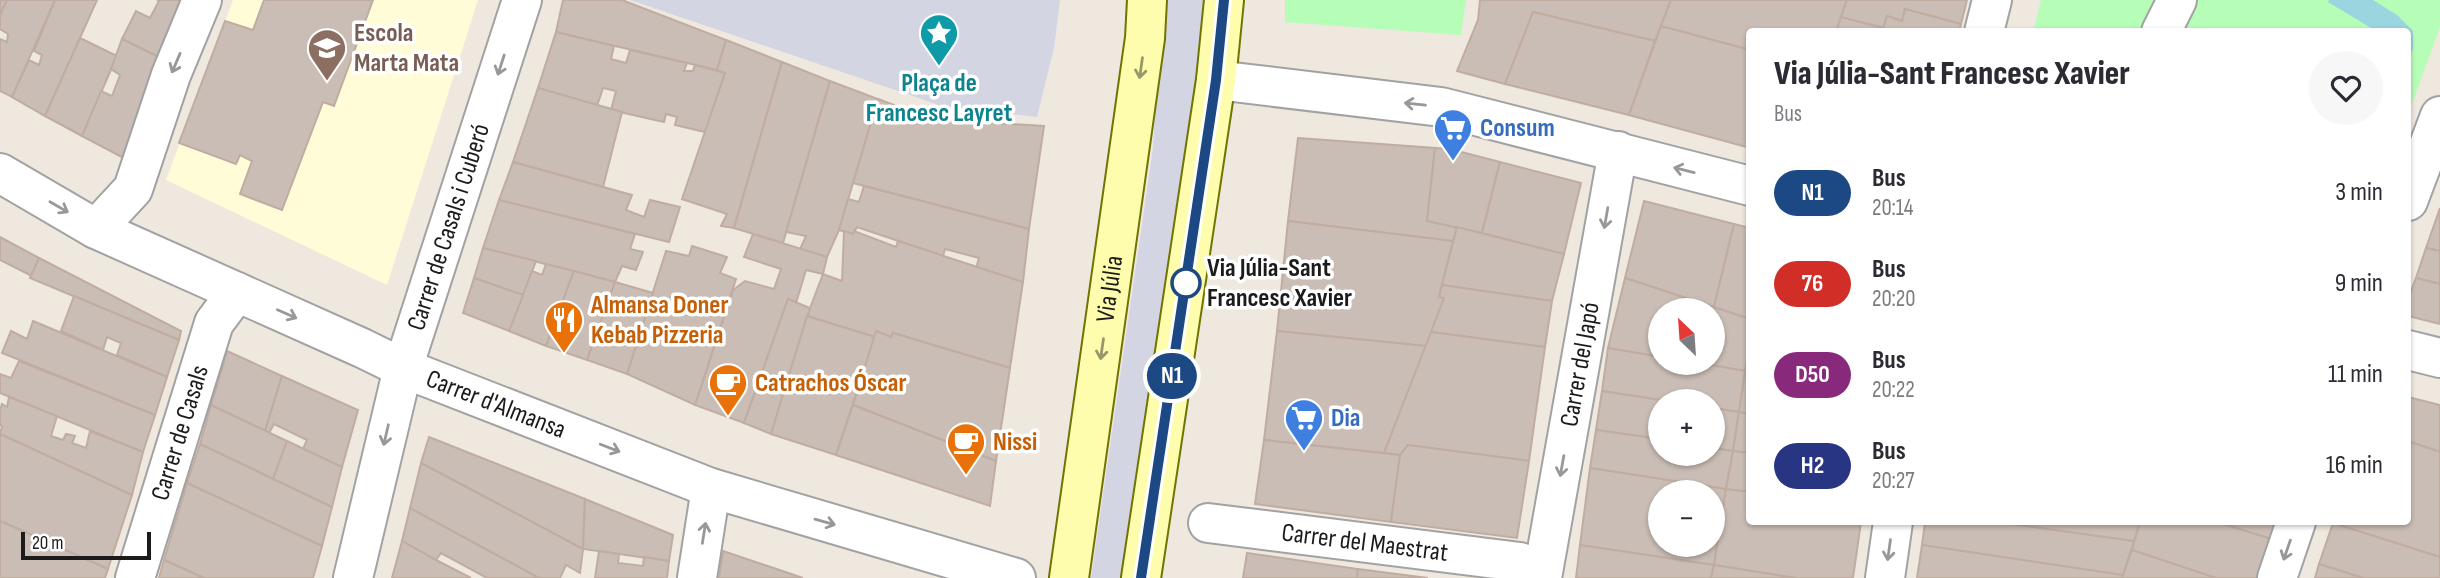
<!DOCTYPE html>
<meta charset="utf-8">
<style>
body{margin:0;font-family:"Sofia Sans Condensed",sans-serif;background:#f7f7f7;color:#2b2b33;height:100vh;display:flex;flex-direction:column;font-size:26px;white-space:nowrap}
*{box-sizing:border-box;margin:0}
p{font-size:23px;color:#7c7c81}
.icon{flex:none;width:38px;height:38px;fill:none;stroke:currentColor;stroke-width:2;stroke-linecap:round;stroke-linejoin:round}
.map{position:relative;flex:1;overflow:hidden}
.drawer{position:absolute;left:1746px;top:28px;width:665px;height:497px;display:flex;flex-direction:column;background:#fff;border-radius:7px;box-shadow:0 2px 5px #0004}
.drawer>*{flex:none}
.badge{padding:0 14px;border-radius:23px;font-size:24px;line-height:46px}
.needle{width:46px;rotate:335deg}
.buttons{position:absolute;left:1648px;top:298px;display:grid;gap:14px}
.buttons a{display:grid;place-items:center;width:77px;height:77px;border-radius:50%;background:#fff;box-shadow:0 2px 5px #0004;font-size:35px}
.scale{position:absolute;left:21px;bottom:18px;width:130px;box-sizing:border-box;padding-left:7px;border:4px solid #1b1b1b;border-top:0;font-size:19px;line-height:24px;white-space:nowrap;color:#1b1b1b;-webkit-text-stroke:5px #fff;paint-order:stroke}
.map>.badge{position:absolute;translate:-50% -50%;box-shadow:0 0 0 4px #fff}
.round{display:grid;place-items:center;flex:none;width:74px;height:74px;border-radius:37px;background:#f7f7f7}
.summary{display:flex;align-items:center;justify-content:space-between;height:119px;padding:0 28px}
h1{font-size:33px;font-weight:800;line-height:52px}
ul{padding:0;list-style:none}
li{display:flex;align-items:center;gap:21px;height:91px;padding:0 28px}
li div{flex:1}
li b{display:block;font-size:26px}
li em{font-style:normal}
li .badge{min-width:77px;font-weight:700;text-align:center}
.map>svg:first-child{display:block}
.education{fill:#fffcd7}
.park{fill:#b6fdb7}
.plaza{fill:#d3d5e3}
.water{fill:#9bd5df}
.building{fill:#c9bdb5;stroke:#c0aca1;stroke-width:2;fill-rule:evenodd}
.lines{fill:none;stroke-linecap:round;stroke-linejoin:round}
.street-casing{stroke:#a2a2a2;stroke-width:42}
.secondary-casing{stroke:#707400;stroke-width:42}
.street{stroke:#fff;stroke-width:38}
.secondary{stroke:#fefcad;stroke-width:38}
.oneway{stroke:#989898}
.oneway2{stroke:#98976b}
.line-casing{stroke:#fff;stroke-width:16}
.line{stroke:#1c4883;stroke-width:10}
.stop-dot{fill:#fff;stroke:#1c4883;stroke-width:3.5}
.labels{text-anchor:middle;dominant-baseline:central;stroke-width:7;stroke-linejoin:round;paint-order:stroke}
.education-label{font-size:26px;font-weight:bold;fill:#785e54;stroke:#fff;text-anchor:start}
.culture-label{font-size:26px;font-weight:bold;fill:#0d838f;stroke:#fff}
.shop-label{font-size:26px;font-weight:bold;fill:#366cbe;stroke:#fff;text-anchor:start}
.street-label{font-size:26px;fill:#1b1b1b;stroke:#fff}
.stop-label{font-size:26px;font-weight:bold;fill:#1b1b1b;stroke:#fff;text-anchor:start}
.food-label{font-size:26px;font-weight:bold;fill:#c56008;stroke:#fff;text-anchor:start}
</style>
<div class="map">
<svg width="2440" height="578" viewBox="0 0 2440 578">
<rect width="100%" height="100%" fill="#eee8df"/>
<path class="education" d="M233 0H478L387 285 166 180Z"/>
<g class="park">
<path d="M1285 0H1466L1461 35 1285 22Z"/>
<path d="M2041 0H2440V27L2408 115V32H2033Z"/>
</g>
<g class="plaza">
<path d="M630 0H1060L1054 48 1037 117 942 106Z"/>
<path d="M1162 0H1209L1124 578H1091L1153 148Z"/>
</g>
<path class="water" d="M2329 0H2373L2397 15 2413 31V49L2408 60V32L2376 31 2328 2Z"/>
<g class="building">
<path d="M0 0H7L0 15Z"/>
<path d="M7 0H55L12 97 0 91V39L7 42 8 34 0 29V15Z"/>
<path d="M55 0H97L45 116 12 97 29 60 39 65 42 55 34 51Z"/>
<path d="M157 0H192L169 62 122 39 136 11 150 18 159 1Z"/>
<path d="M264 0H373L334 106 323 102 282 210 240 194 252 161 240 155 236 164 179 143 225 21 253 30Z"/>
<path d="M563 0H622L726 40 717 70 556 32Z"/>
<path d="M1480 0H1671L1655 41 1533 12 1505 84 1457 71 1478 20Z"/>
<path d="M1671 0H1847L1836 32H1750V50L1661 26Z"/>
<path d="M1847 0H1967L1961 24 1905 9 1902 21 1887 16 1883 28 1841 17Z"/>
<path d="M1905 9 1961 24 1959 32H1836L1841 17 1883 28 1887 16 1902 21Z"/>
<path d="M1533 12 1655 41 1629 115 1505 84Z"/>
<path d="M1661 26 1750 50V148L1629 115Z"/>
<path d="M556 32 614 46 611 59 626 63 630 50 687 63 684 71H693L695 65 725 73 705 132 675 125 677 117 666 114 664 122 611 110 616 91 603 88 597 106 538 88Z"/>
<path d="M80 38 117 56 82 136 45 116Z"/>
<path d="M122 39 169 62 133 163 82 136 101 91 112 96 120 75 111 69Z"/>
<path d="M726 40 782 62 734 228 721 226 727 214 682 199 725 73 717 70Z"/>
<path d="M782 62 830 81 783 243 734 228Z"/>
<path d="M830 81 878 99 839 230 827 257 800 249 806 236 786 232Z"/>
<path d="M538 88 622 112 603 187 513 162Z"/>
<path d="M878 99 931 119 1044 126 1029 229 853 183Z"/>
<path d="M1298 138 1435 148 1427 221 1457 227 1453 241 1288 221Z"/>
<path d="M1435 148 1450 149 1500 162 1482 233 1427 221Z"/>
<path d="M513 162 632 195 626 210 644 217 650 200 680 207 669 242 499 200Z"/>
<path d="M1500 162 1581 183 1564 254 1482 233Z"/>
<path d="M864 186 1029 229 1023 282 976 268 979 258 945 249 943 256 857 227 853 234 839 230 848 199 859 202Z"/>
<path d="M499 200 635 234 630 249 643 252 636 270 622 266 615 282 483 248Z"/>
<path d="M1644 201 1734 224 1714 307 1625 278Z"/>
<path d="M2440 208V251L2426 248Z"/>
<path d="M1288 221 1453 241 1439 297 1444 298 1426 346 1277 331Z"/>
<path d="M1734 224 1750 228V319L1714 307Z"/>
<path d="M1457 227 1564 254 1552 301 1442 285Z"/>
<path d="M844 231 853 234 854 231 896 247 898 241 1023 282 1010 368 893 333 891 337 876 331 875 337 807 316 823 274 842 281Z"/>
<path d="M753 234 827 257 823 274 806 270 796 303 788 299 744 423 695 405 733 290 745 281 774 289 781 269 744 257Z"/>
<path d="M0 237 39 258 32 276 0 260Z"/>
<path d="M692 246 727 257 720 273 736 279 695 405 627 374 666 251 689 256Z"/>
<path d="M483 248 536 261 523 295 474 278Z"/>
<path d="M2426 248 2440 251V284L2416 278Z"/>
<path d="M39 258 181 331 179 340 30 278Z"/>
<path d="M546 264 574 271 546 346 509 331 532 271 542 275Z"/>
<path d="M574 271 615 282 587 360 546 346Z"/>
<path d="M474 278 523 295 509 331 463 313Z"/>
<path d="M1625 278 1750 319V342L1745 371 1694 362H1713V310H1661V357L1608 348Z"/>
<path d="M2416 278 2440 284V324L2408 316V299Z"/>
<path d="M615 282 653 293 627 374 587 360Z"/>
<path d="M1442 285 1552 301 1545 347 1431 332 1444 298 1439 297Z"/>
<path d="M74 296 179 340 167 377 117 355 121 343 107 337 103 350 61 331Z"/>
<path d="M788 299 810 308 771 434 744 423Z"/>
<path d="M807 316 875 337 836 455 771 434Z"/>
<path d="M33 321 167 377 155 415 2 353 11 331 27 339Z"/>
<path d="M876 331 891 337 893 333 1010 368 996 461 853 405Z"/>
<path d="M1277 331 1426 346 1384 453 1264 440Z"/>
<path d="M1431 332 1545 347 1529 461 1408 445 1400 455 1384 453Z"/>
<path d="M1750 342V374L1745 373Z"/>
<path d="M1608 348 1661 357V362H1694L1745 371 1739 412 1713 408V401H1667L1602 391Z"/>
<path d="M227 351 282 376 265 431 211 405Z"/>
<path d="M19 361 155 415 143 452 0 393V374L11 378Z"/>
<path d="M1745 373 1750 374V414L1739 412Z"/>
<path d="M282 376 358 410 342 467 303 449 307 440 274 424 269 433 265 431Z"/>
<path d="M1602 391 1667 401H1661V439L1596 430Z"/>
<path d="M9 397 57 416 51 436 63 440 66 434 75 436 72 443 86 448 90 431 143 452 132 495 0 434 2 426 0 425V410L2 404 7 407Z"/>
<path d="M2408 397 2440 405V452L2408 441Z"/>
<path d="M211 405 287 441 273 479 200 444Z"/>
<path d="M853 405 996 461 990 506 836 455Z"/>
<path d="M1713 408 1739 412 1733 451 1713 448Z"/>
<path d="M1739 412 1750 414V453L1733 451Z"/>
<path d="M1596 430 1661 439V453H1713V448L1733 451 1726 489 1590 468Z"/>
<path d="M0 434 132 495 108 569 0 521Z"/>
<path d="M429 437 585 499 583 549 421 463Z"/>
<path d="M1264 440 1400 455 1391 522 1255 504Z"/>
<path d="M287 441 342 467 332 507 273 479Z"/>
<path d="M2408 441 2440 452V557L2333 523 2408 522Z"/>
<path d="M200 444 332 507 322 546 187 483Z"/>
<path d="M1408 445 1529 461 1517 538 1391 522 1400 455Z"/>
<path d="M1733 451 1750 453V492L1726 489Z"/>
<path d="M421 463 583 549 580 573 566 565 560 578H539L410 508Z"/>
<path d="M1590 468 1726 489 1714 565 1580 545ZM1661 492H1713V544H1661Z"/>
<path d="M187 483 322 546 313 578H204L164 560Z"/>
<path d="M1726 489 1750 492V522H1861L1853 578H1796L1714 565Z"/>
<path d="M585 499 673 535 669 561 583 549Z"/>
<path d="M410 508 539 578H487L441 553 436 560 402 541Z"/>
<path d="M0 521 108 569 105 578H0Z"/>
<path d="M1925 522H1998L2134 541 2123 575 1922 545Z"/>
<path d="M1998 522H2140L2134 541Z"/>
<path d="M2140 522H2217L2272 539 2259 578H2216L2132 550Z"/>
<path d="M2217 522H2278L2272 539Z"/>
<path d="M2333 523 2440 557V578H2363L2319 564Z"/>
<path d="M402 541 436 560 471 578H392Z"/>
<path d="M1580 545 1714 565 1711 578H1576Z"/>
<path d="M1922 545 2123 575 2122 578H1917Z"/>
<path d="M2132 550 2216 578H2122Z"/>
<path d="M599 551 619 554 618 563 643 566 644 557 669 561 667 578H595Z"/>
<path d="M723 551 803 578H719Z"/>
<path d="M1247 553 1358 569 1357 578H1243Z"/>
<path d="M164 560 204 578H159Z"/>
<path d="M2319 564 2363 578H2315Z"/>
<path d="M1714 565 1796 578H1711Z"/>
<path d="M1358 569 1428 578H1357Z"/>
</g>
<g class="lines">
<g class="street-casing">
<g id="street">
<path d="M1984 32 1992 0"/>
<path d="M2161 32 2177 0"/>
<path d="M1216 80 1441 107 1750 186"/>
<path id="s1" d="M0 173 96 229 362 348 403 368 711 488 1016 578"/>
<path d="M2408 201 2440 116"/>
<path d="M96 229 133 189 171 75 202 0"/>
<path d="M2408 350 2440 358"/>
<path id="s2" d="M1208 523 1520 562"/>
<path id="s3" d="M135 578 214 323 237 292"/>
<path id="s4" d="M353 578 403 368 522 0"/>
<path d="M697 578 711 488"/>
<path id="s5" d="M1542 578 1618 151"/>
<path d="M1885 578 1893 522"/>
<path d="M2277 578 2296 522"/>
</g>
</g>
<g class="secondary-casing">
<g id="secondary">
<path id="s6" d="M1069 578 1145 38 1147 0"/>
<path d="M1141 578 1216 80 1224 0"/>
</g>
</g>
<use href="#street" class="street"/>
<use href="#secondary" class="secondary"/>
</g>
<defs><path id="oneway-shaft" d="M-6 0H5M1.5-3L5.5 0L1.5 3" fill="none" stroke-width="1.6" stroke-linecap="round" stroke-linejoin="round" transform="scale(1.75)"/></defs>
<g class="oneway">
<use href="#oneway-shaft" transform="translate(176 63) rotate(113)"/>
<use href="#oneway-shaft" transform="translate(501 65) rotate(108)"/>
<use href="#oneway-shaft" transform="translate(1415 104) rotate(-174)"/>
<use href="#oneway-shaft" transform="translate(1684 170) rotate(-166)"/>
<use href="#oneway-shaft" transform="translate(59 207) rotate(30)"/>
<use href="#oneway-shaft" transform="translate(1606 218) rotate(100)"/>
<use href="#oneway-shaft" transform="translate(287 314) rotate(24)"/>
<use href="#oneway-shaft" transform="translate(386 435) rotate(103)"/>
<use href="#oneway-shaft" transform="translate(610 448) rotate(21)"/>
<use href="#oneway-shaft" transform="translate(1562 466) rotate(100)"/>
<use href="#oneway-shaft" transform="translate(825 522) rotate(16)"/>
<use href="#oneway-shaft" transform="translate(704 533) rotate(-81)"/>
<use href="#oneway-shaft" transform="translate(1889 550) rotate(98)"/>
<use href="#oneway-shaft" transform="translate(2287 550) rotate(109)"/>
</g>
<g class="oneway2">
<use href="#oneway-shaft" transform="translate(1141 68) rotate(98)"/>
<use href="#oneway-shaft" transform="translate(1102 349) rotate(98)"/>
</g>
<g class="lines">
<g class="line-casing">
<path id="line" d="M1141 578 1216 80 1224 0"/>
</g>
<use href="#line" class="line"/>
</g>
<defs>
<g id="sight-pin" transform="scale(2.0125)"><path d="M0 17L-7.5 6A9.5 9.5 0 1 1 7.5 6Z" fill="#0f9aa8" stroke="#fff"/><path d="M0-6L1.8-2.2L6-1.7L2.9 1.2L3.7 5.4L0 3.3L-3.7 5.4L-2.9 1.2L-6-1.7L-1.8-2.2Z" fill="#fff"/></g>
<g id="school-pin" transform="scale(2.0125)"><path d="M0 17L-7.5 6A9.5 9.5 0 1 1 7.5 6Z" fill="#8d6e63" stroke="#fff"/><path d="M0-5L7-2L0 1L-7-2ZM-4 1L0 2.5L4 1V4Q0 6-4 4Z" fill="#fff"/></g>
<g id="supermarket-pin" transform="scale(2.0125)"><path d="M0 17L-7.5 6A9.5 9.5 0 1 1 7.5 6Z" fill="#3f7fe0" stroke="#fff"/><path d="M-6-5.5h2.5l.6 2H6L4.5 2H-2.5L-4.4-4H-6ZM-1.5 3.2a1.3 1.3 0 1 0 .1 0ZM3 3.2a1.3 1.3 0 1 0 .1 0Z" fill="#fff"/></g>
<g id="restaurant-pin" transform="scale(2.0125)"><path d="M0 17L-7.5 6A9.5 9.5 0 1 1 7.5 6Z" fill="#e8710a" stroke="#fff"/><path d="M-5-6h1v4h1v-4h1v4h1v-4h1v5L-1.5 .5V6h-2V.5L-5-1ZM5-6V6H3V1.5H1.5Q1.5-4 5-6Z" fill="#fff"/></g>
<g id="cafe-pin" transform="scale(2.0125)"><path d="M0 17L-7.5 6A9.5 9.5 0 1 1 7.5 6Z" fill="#e8710a" stroke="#fff"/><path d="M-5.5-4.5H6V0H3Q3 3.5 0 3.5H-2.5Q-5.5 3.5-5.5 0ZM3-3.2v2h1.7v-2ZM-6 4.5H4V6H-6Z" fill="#fff"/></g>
</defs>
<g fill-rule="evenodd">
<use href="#sight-pin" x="939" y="33"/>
<use href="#school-pin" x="327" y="48"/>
<use href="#supermarket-pin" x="1453" y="128"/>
<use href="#restaurant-pin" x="564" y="320"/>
<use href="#cafe-pin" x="728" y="383"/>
<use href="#supermarket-pin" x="1304" y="418"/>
<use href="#cafe-pin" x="966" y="442"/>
</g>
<circle class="stop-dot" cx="1186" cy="283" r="14"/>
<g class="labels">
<g class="education-label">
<text x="354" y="33">Escola<tspan x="354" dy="30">Marta Mata</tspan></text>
</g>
<g class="culture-label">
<text x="939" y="83">Plaça de<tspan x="939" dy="30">Francesc Layret</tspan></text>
</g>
<g class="shop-label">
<text x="1480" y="128">Consum</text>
<text x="1331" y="418">Dia</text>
</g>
<g class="street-label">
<text stroke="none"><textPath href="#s4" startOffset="364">Carrer de Casals i Cuberó</textPath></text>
<text stroke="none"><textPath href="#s6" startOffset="292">Via Júlia</textPath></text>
<text stroke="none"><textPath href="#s5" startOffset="217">Carrer del Japó</textPath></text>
<text stroke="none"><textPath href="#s1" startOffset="548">Carrer d'Almansa</textPath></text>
<text stroke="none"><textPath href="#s3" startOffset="152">Carrer de Casals</textPath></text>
<text stroke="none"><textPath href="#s2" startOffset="158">Carrer del Maestrat</textPath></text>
</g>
<g class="stop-label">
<text x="1207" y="268">Via Júlia-Sant<tspan x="1207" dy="30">Francesc Xavier</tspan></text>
</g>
<g class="food-label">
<text x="591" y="305">Almansa Doner<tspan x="591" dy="30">Kebab Pizzeria</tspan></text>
<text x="755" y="383">Catrachos Óscar</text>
<text x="993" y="442">Nissi</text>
</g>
</g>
</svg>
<div class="buttons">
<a><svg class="needle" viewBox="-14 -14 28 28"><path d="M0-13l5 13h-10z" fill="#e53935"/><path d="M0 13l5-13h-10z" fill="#7c7c81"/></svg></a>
<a>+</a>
<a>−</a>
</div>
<div class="scale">20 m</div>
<b class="badge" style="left:1172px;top:376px;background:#1c4883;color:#fff">N1</b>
<section class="drawer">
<div class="summary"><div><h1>Via Júlia-Sant Francesc Xavier</h1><p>Bus</p></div><a class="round"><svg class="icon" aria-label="heart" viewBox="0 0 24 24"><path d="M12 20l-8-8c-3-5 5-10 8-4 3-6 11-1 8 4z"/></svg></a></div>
<ul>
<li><span class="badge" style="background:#1c4883;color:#fff">N1</span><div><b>Bus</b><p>20:14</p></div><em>3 min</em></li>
<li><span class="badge" style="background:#d02e26;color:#fff">76</span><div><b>Bus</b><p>20:20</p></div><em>9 min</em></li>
<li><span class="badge" style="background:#88297c;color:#fff">D50</span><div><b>Bus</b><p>20:22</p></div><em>11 min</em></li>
<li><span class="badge" style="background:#283583;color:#fff">H2</span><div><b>Bus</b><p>20:27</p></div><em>16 min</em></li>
</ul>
</section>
</div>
